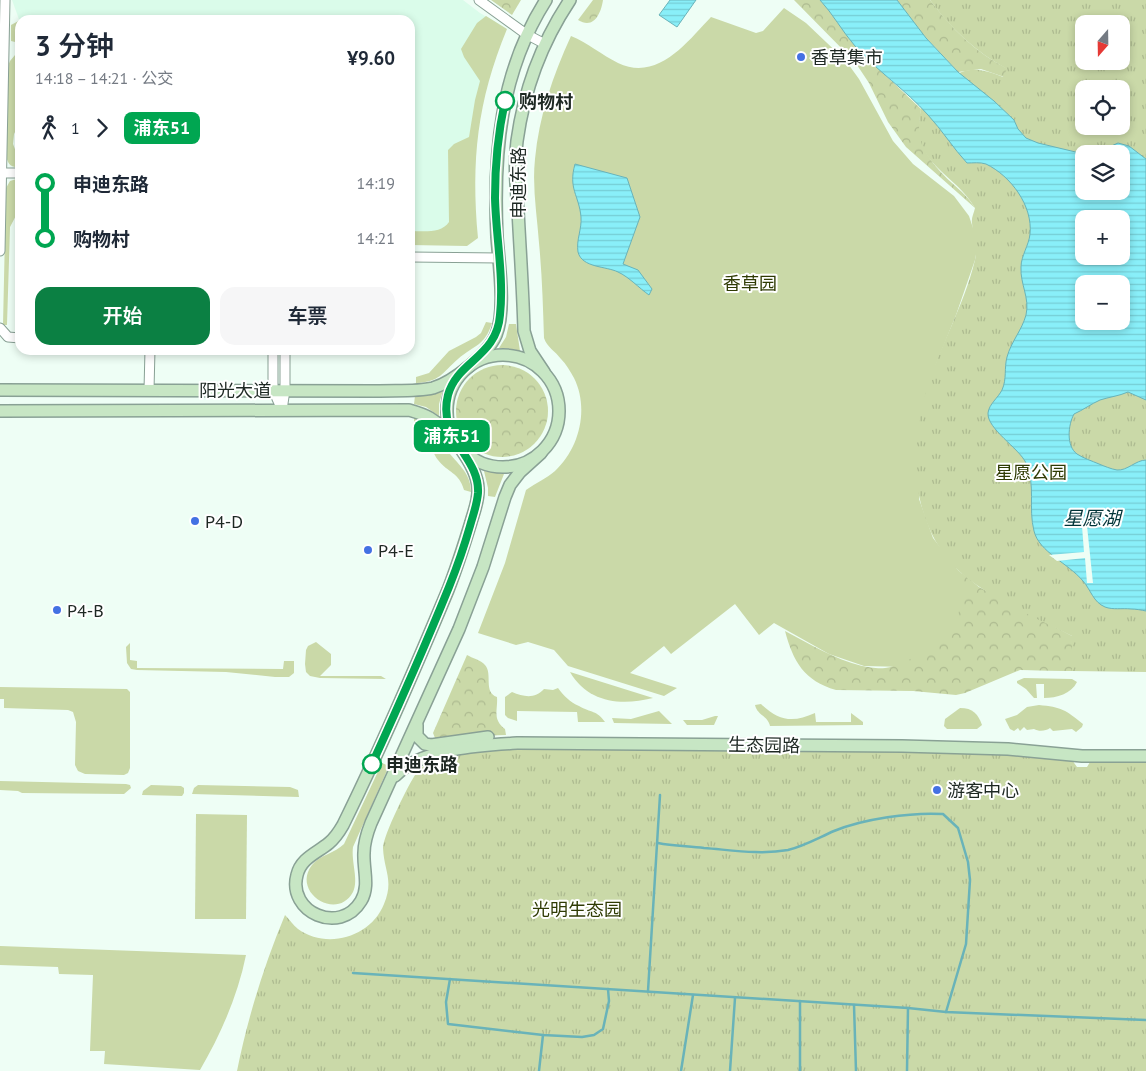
<!DOCTYPE html>
<html lang="zh">
<meta charset="utf-8">
<style>
body{margin:0;font-family:"PT Sans","Noto Sans SC",sans-serif;background:#f6f6f7;color:#1f2937;height:100vh;display:flex;flex-direction:column;font-size:19px;white-space:nowrap}
*{box-sizing:border-box;margin:0}
p{font-size:16px;color:#747a83}
.icon{flex:none;width:28px;height:28px;fill:none;stroke:currentColor;stroke-width:2;stroke-linecap:round;stroke-linejoin:round}
.map{position:relative;flex:1;overflow:hidden}
.drawer{position:absolute;left:15px;top:15px;width:400px;height:340px;display:flex;flex-direction:column;background:#fff;border-radius:15px;box-shadow:0 2px 8px #0003}
.drawer>*{flex:none}
.badge{padding:0 10px;border-radius:8px;font-size:18px;line-height:32px}
.needle{width:32px;rotate:200deg}
.tools{position:absolute;left:1075px;top:15px;display:grid;gap:10px}
.tools a{display:grid;place-items:center;width:55px;height:55px;border-radius:10px;background:#fff;box-shadow:0 2px 8px #0003;font-size:25px}
.map>.badge{position:absolute;translate:-50% -50%;box-shadow:0 0 0 2px #fff}
.legs{display:flex;align-items:center;gap:8px;height:55px;padding:0 20px;font-size:16px}
.legs p{margin-inline-start:auto}
.head{display:flex;align-items:center;justify-content:space-between;height:85px;padding:0 20px}
h1{font-size:28px;font-weight:600;line-height:38px}
.cta{display:flex;gap:10px;margin-top:auto;padding:10px 20px}
.cta a{flex:1;height:58px;border-radius:15px;background:#0b8043;color:#fff;font-size:20px;font-weight:600;line-height:58px;text-align:center}
.cta a+a{background:#f6f6f7;color:#1f2937}
ul{padding:0 20px;list-style:none}
li{display:flex;align-items:center;gap:18px;height:55px;font-size:19px}
li i{display:grid;place-items:center;width:8px;height:100%;margin:0 6px;background:currentColor}
li i::after{content:'';width:12px;height:12px;margin:-6px;border:4px solid;border-radius:50%;background:#fff}
li p{margin-inline-start:auto}
li:first-child i{background:linear-gradient(#0000 50%,currentColor 0)}
li:last-child i{background:linear-gradient(currentColor 50%,#0000 0)}
.map>svg:first-child{display:block}
.built{fill:#dafcea}
.green{fill:#cad9a8}
.forest{fill:url(#forest-crowns)}
.park{fill:url(#park-tufts);fill-rule:evenodd}
.water{fill:url(#water-rules);stroke:#69b3b9;fill-rule:evenodd}
.pier{fill:#eefef5}
.lines{fill:none;stroke-linecap:round;stroke-linejoin:round}
.stream{stroke:#69b3b9;stroke-width:2.5}
.street-casing{stroke:#89a195;stroke-width:11}
.secondary-casing{stroke:#89a195;stroke-width:14}
.street{stroke:#fff;stroke-width:9}
.secondary{stroke:#c7e6c4;stroke-width:11}
.line-1-casing{stroke:#fff;stroke-width:11}
.line-1{stroke:#00a651;stroke-width:8}
.poi-dot{fill:#4471e3;stroke:#fff;stroke-width:2}
.stop-1-dot{fill:#fff;stroke:#00a651;stroke-width:2.5}
.labels{text-anchor:middle;dominant-baseline:central;stroke-width:4;stroke-linejoin:round;paint-order:stroke}
.poi-label{font-size:18px;fill:#1e2823;stroke:#fff;text-anchor:start}
.stop-label{font-size:18px;font-weight:bold;fill:#1e2823;stroke:#fff;text-anchor:start}
.street-label{font-size:18px;fill:#1e2823;stroke:#fff}
.park-label{font-size:18px;fill:#2f3b04;stroke:#fff}
.water-label{font-size:19px;font-style:italic;fill:#003438;stroke:#fff}
</style>
<div class="map">
<svg width="1146" height="1071" viewBox="0 0 1146 1071">
<defs>
<pattern id="forest-crowns" width="20" height="18" patternUnits="userSpaceOnUse" patternTransform="scale(1.25)"><rect width="20" height="18" fill="#cad9a8"/><path d="M2 6a3 3 0 1 1 6 0M12 15a3 3 0 1 1 6 0" fill="none" stroke="#adba90"/></pattern>
<pattern id="park-tufts" width="24" height="20" patternUnits="userSpaceOnUse" patternTransform="scale(1.25)"><rect width="24" height="20" fill="#cad9a8"/><path d="M3 7l-1-3M5 7V3M7 7l1-3M15 17l-1-3M17 17v-4M19 17l1-3" fill="none" stroke="#adba90"/></pattern>
<pattern id="water-rules" width="6" height="5" patternUnits="userSpaceOnUse" patternTransform="scale(1.25)"><rect width="6" height="5" fill="#89eff9"/><path d="M0 2.5h6" fill="none" stroke="#76cdd5"/></pattern>
</defs>
<rect width="100%" height="100%" fill="#eefef5"/>
<path class="built" d="M12 0H463L480 13 499 24 470 132 466 165 469 232 410 240V20H20V22Z"/>
<g class="green">
<path d="M784 8 806 23 846 61 859 79 893 141 913 164 954 196 969 216 975 234 977 249 975 260 956 315 936 364 919 499 933 538 958 570 1072 671 864 666 829 654 774 623 759 635 735 604 671 654 664 646 630 673 677 688 664 696 568 666 554 650 528 642 516 645 478 633 505 563 526 490C536 483 547 478 555 471 580 448 589 408 574 378 570 371 566 364 561 359 555 351 547 347 544 338 543 306 542 274 539 243 537 215 532 187 535 159 539 116 553 75 571 36 588 43 602 55 618 63 658 82 687 42 711 17L756 33 763 31Z"/>
<path d="M486 16 507 29C477 102 471 160 478 238L467 246 410 245V231C423 231 441 234 449 222L448 150 454 144 469 137 475 100 480 81 464 57 461 49 477 23Z"/>
<path d="M26 17 28 20H20V37L15 42 11 41V25Z"/>
<path d="M20 49V122L14 134 13 144 20 162V167C10 168 7 163 6 154L8 66 10 61Z"/>
<path d="M20 178V208L10 227 7 325H3L6 188 10 181Z"/>
<path d="M486 322 492 323C485 346 474 345 458 359 442 373 440 382 416 383V377L429 373 449 351 476 337 481 333Z"/>
<path d="M509 324H516L520 351 512 349 499 348 506 337Z"/>
<path d="M443 390 439 404V416L426 407 414 404 415 396H427Z"/>
<path d="M414 417C421 420 429 423 434 429 439 435 441 443 446 449 457 464 471 472 471 492L464 490C459 472 448 473 438 460 429 448 429 429 414 424Z"/>
<path d="M484 471 504 474 495 497 488 496V488Z"/>
<path d="M316 642 331 654V665L320 676H381L386 679 320 678 310 676 306 672 305 664 306 650 308 646Z"/>
<path d="M130 643V660L137 661V668L283 669 284 661H294V673L289 677H275L226 672 137 670 131 669 127 663 126 647Z"/>
<path d="M570 672 653 698C621 706 588 703 570 672Z"/>
<path d="M1024 678 1072 679 1077 682C1071 694 1057 698 1044 698V684H1036L1037 698H1034L1026 689 1017 683V681Z"/>
<path d="M0 687 127 689 130 692V768L128 773 124 775 85 774 78 771 75 765 76 722 73 712 68 710 4 708V699H0Z"/>
<path d="M558 688C564 696 570 702 579 706 591 713 597 710 605 722H578L577 712 517 711V721L508 718 505 715V697L512 692C524 697 535 699 544 689L553 690Z"/>
<path d="M761 704C779 721 793 723 815 713L816 722H851V713L863 722V725L770 726C768 716 757 715 755 705Z"/>
<path d="M1039 705C1061 707 1066 710 1083 724L1082 727 1076 732 1072 729 1053 731 1050 728C1046 731 1039 732 1034 729L1027 730 1024 727 1020 731 1018 728 1014 731 1010 729 1005 719 1017 715 1027 707Z"/>
<path d="M960 708C973 708 978 714 982 725L977 729H947L944 726 945 719Z"/>
<path d="M659 711 672 724 614 723 612 718 631 719Z"/>
<path d="M715 716H718L714 725H687L683 720H702Z"/>
<path d="M382 763 389 766 353 847C351 862 359 880 353 892 337 922 291 892 312 865 320 855 335 853 344 844Z"/>
<path d="M0 781 126 784 130 785 131 788 124 794 22 793 18 791 0 790Z"/>
<path d="M151 785 181 786 184 788V793L182 796 142 795 143 791Z"/>
<path d="M198 785 290 787 298 790 299 797 192 794 194 788Z"/>
<path d="M196 814 247 815 246 919H195Z"/>
<path d="M0 946 246 955C238 995 221 1034 200 1070L104 1064 105 1051H90L93 975 59 974 58 967 0 965Z"/>
</g>
<g class="forest">
<path d="M491 0H521L512 15Z"/>
<path d="M593 0H603C601 13 594 30 578 20Z"/>
<path d="M794 0H820L828 9 857 48 921 109C915 142 928 161 952 183 961 191 969 198 975 208L906 147 888 122 869 83 855 62Z"/>
<path d="M897 0H930C951 28 976 53 1008 69L1004 77 981 69 958 72 917 28Z"/>
<circle cx="502" cy="411" r="46"/>
<path d="M962 573 979 587 1072 636V671L1020 670 965 693 956 695 913 691 836 690C804 681 793 661 785 631 810 644 834 659 862 666 868 667 878 669 885 668 908 665 950 638 958 615 962 603 961 586 962 573Z"/>
<path d="M467 655C472 658 481 660 485 665 493 674 483 692 497 697 498 710 492 719 505 729L506 735 472 736 437 743 433 733Z"/>
</g>
<g class="park">
<path d="M930 0H1146V672L1072 671V636C1038 619 985 596 958 570 910 523 909 452 926 392 939 347 964 306 975 260 978 246 973 237 972 223 971 218 974 213 975 208 953 170 909 165 921 109 951 79 958 58 1003 77L1007 69C976 52 951 29 930 0ZM1084 24H1121V61H1084ZM1084 89H1121V126H1084ZM1084 154H1121V191H1084ZM1084 219H1121V256H1084ZM1084 284H1121V321H1084Z"/>
<path d="M484 748 988 752 1072 760 1077 767H1087L1090 762H1146V1071H237C248 1017 264 965 285 915 289 919 293 925 298 929 327 950 371 937 384 904 394 880 384 871 383 848 383 836 409 783 417 772 432 754 463 753 484 748Z"/>
</g>
<g class="water">
<path d="M670 0H696L677 27 659 15Z"/>
<path d="M820 0H897L926 38 958 72 994 101 1014 120 1018 129 1026 138 1038 143 1084 154V191H1121V154H1094L1118 143 1129 146 1146 159V400L1128 392C1119 396 1109 397 1100 400 1091 404 1083 410 1074 414 1068 425 1066 446 1077 454 1083 458 1092 461 1099 464 1104 466 1111 469 1117 470 1127 471 1136 460 1146 460V611C1141 610 1136 609 1131 609 1122 608 1113 610 1105 607 1093 602 1091 590 1083 581 1068 563 1039 552 1034 531 1028 508 1036 485 1026 463 1019 448 987 429 988 413 989 404 998 398 1002 390 1007 379 1004 368 1007 357 1011 342 1022 330 1026 315 1030 298 1020 284 1021 267 1021 256 1029 245 1030 234 1033 206 1011 176 986 164 980 162 973 163 967 163 953 148 942 130 928 115 906 90 877 71 855 46 842 31 833 14 820 0ZM1084 219H1121V256H1084ZM1084 284H1121V321H1084Z"/>
<path d="M575 164 627 178 640 217 623 264 638 270 652 289 649 295C639 288 629 277 618 272 606 266 582 268 578 252 576 240 582 229 581 217 579 195 568 189 575 164Z"/>
</g>
<path class="pier" d="M1082 526H1087L1093 583H1087L1085 558 1057 561 1049 555 1084 552Z"/>
<g class="lines">
<g class="stream">
<path d="M658 843C673 846 688 846 704 848 731 850 760 855 788 850 804 846 818 838 834 831 863 819 911 812 943 814L958 828 968 862 970 880 966 944 946 1012"/>
<path d="M353 973 908 1008 946 1012 1146 1020"/>
<path d="M450 979 446 1002 448 1024 543 1035 582 1037 594 1035 603 1029 609 1001 608 989"/>
<path d="M648 991 660 795"/>
<path d="M800 1001V1071"/>
<path d="M854 1005 856 1071"/>
<path d="M539 1071 543 1035"/>
<path d="M681 1071 693 995"/>
<path d="M730 1071 735 998"/>
<path d="M907 1071 908 1008"/>
</g>
<g class="street-casing">
<g id="street">
<path d="M479 0 526 34 545 44"/>
<path d="M1 173H20"/>
<path d="M0 251 5 0"/>
<path d="M410 257 499 258"/>
<path d="M0 328 8 337 20 338"/>
<path d="M273 350V390L282 410"/>
<path d="M149 390 150 350"/>
<path d="M282 410 285 390V350"/>
</g>
</g>
<g class="secondary-casing">
<g id="secondary">
<circle cx="503" cy="411" r="56"/>
<path d="M544 372 530 351 524 331C523 291 520 250 518 210 516 187 514 164 517 141 524 90 542 42 570 0"/>
<path d="M0 390 376 391C394 390 416 392 433 388 453 382 488 354 496 335 506 311 499 264 497 237 493 154 500 72 546 0"/>
<path d="M0 411 409 410C416 412 423 414 430 418 449 429 477 466 478 488 479 500 474 511 471 522 464 545 457 567 448 590 415 669 381 748 343 825 339 832 335 838 329 843 317 853 301 858 297 875 287 912 340 936 361 901 370 886 363 869 364 853 364 842 367 833 371 823L459 629 483 567 505 497 510 485 520 472 541 453"/>
<path d="M417 725V736L425 744 431 745 488 737"/>
<path d="M395 776C421 748 483 745 519 743L902 746 1008 749 1082 756H1146"/>
</g>
</g>
<use href="#street" class="street"/>
<use href="#secondary" class="secondary"/>
</g>
<g class="lines">
<g class="line-1-casing">
<path id="line-1" d="M372 764C399 705 425 646 449 587 457 567 464 547 470 526 473 515 477 505 478 493 480 456 437 440 448 395 457 361 497 357 500 315 504 277 496 237 495 198 495 166 498 133 505 101"/>
</g>
<use href="#line-1" class="line-1"/>
</g>
<g class="poi-dot">
<circle cx="801" cy="57" r="5"/>
<circle cx="195" cy="521" r="5"/>
<circle cx="368" cy="550" r="5"/>
<circle cx="57" cy="610" r="5"/>
<circle cx="937" cy="790" r="5"/>
</g>
<g class="stop-1-dot">
<circle cx="505" cy="101" r="9"/>
<circle cx="372" cy="764" r="9"/>
</g>
<g class="labels">
<g class="poi-label">
<text x="811" y="57">香草集市</text>
<text x="205" y="521">P4-D</text>
<text x="378" y="550">P4-E</text>
<text x="67" y="610">P4-B</text>
<text x="947" y="790">游客中心</text>
</g>
<g class="stop-label">
<text x="519" y="101">购物村</text>
<text x="386" y="764">申迪东路</text>
</g>
<g class="street-label">
<text transform="translate(518 183) rotate(-90)">申迪东路</text>
<text x="235" y="390">阳光大道</text>
<text transform="translate(764 745) rotate(1)">生态园路</text>
</g>
<g class="park-label">
<text x="750" y="283">香草园</text>
<text x="1031" y="472">星愿公园</text>
<text x="577" y="909">光明生态园</text>
</g>
<g class="water-label">
<text x="1092" y="518">星愿湖</text>
</g>
</g>
</svg>
<div class="tools">
<a><svg class="needle" viewBox="-14 -14 28 28"><path d="M0-13l5 13h-10z" fill="#e53935"/><path d="M0 13l5-13h-10z" fill="#747a83"/></svg></a>
<a><svg class="icon" aria-label="locate" viewBox="0 0 24 24"><circle cx="12" cy="12" r="6"/><path d="M12 2v4M12 18v4M2 12h4M18 12h4"/></svg></a>
<a><svg class="icon" aria-label="layers" viewBox="0 0 24 24"><path d="M12 4l9 5-9 5-9-5zM3 14l9 5 9-5"/></svg></a>
<a>+</a>
<a>−</a>
</div>
<b class="badge" style="left:452px;top:436px;background:#00a651;color:#fff">浦东51</b>
<section class="drawer">
<div class="head"><div><h1>3 分钟</h1><p>14:18 – 14:21 · 公交</p></div><b>¥9.60</b></div>
<div class="legs"><svg class="icon" aria-label="walk" viewBox="0 0 24 24"><circle cx="13" cy="4" r="2"/><path d="M13 8l-2 6 4 7M11 14l-3 7M7 12l3-4h3l4 4"/></svg>1<svg class="icon" aria-label="forward" viewBox="0 0 24 24"><path d="M9 5l7 7-7 7"/></svg><b class="badge" style="background:#00a651;color:#fff">浦东51</b></div>
<ul>
<li><i style="color:#00a651"></i><b>申迪东路</b><p>14:19</p></li>
<li><i style="color:#00a651"></i><b>购物村</b><p>14:21</p></li>
</ul>
<div class="cta"><a>开始</a><a>车票</a></div>
</section>
</div>
